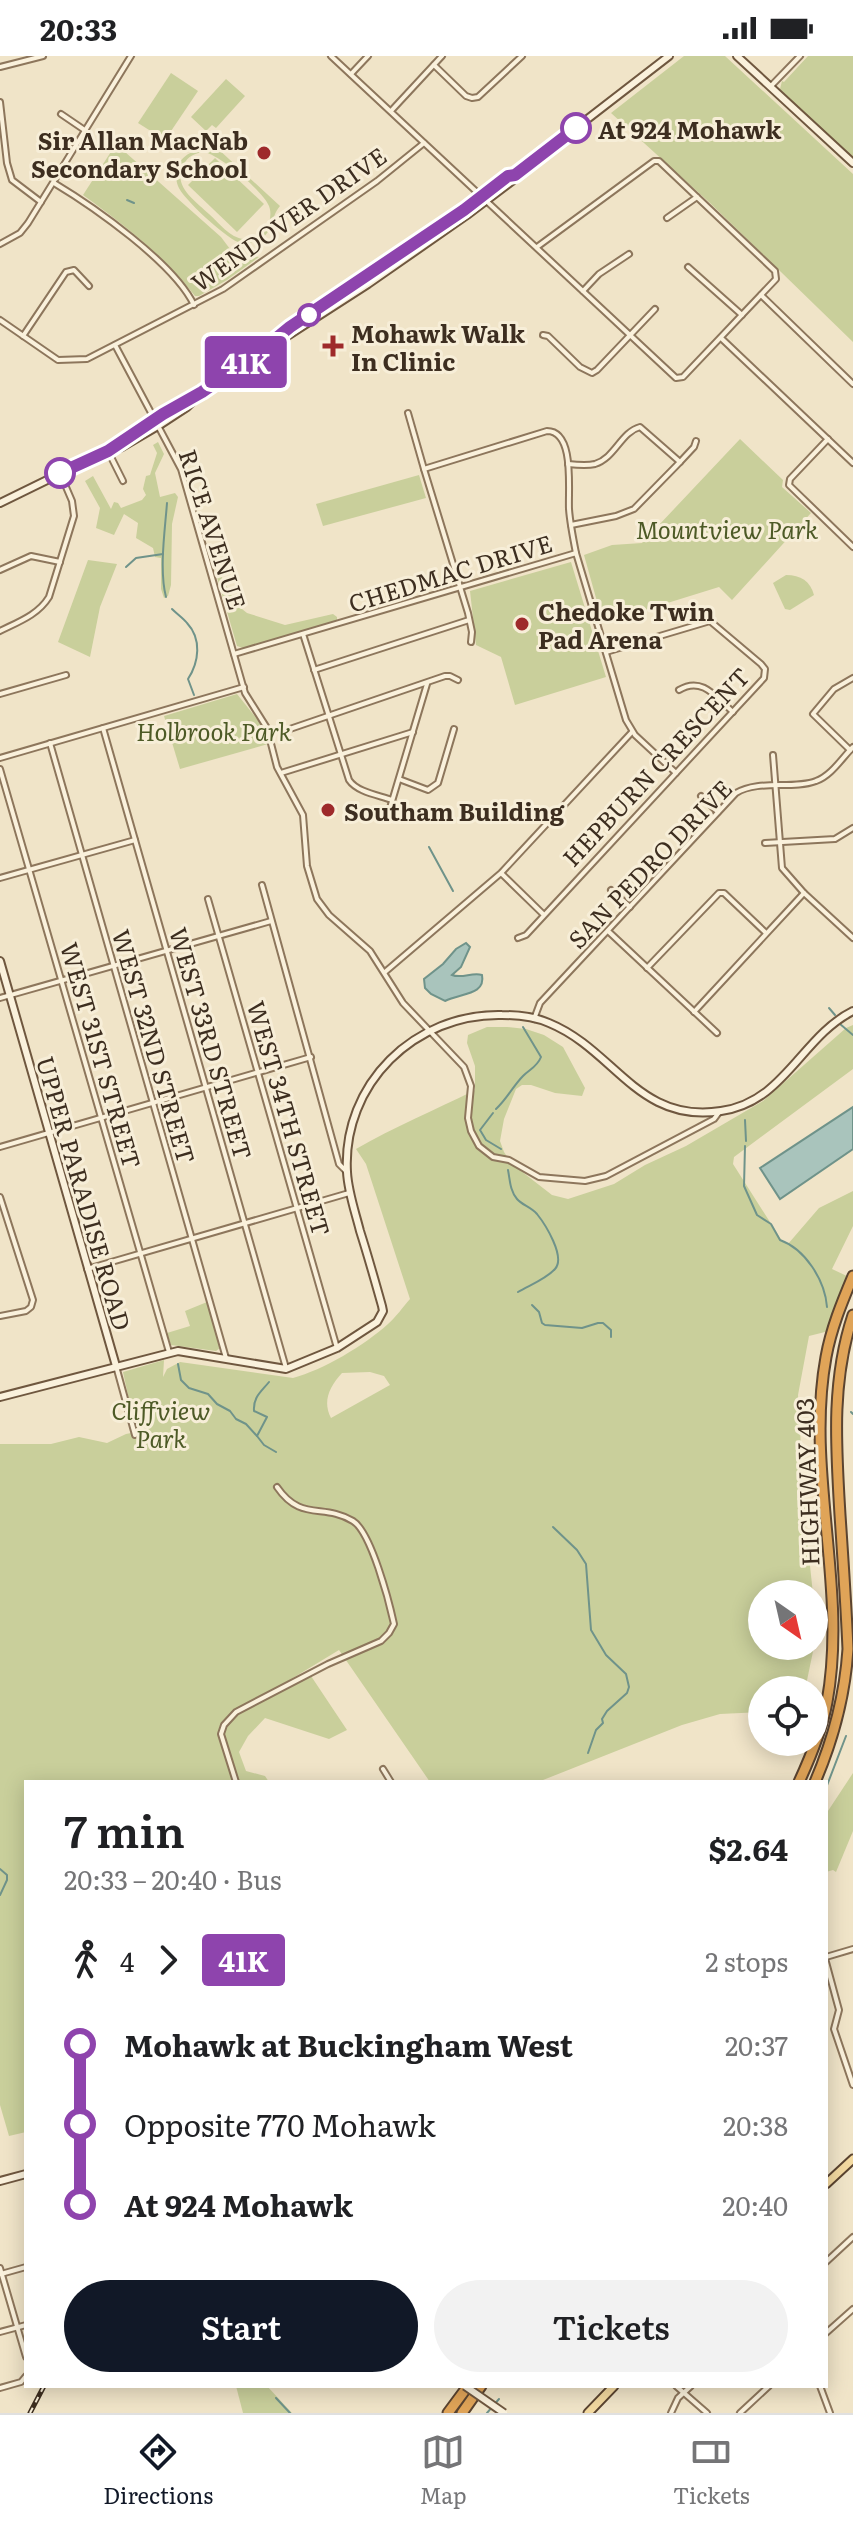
<!DOCTYPE html>
<meta charset="utf-8">
<style>
body{margin:0;font-family:Literata,serif;background:#f2f2f2;color:#202124;height:100vh;display:flex;flex-direction:column;font-size:30px;white-space:nowrap}
*{box-sizing:border-box;margin:0}
p{font-size:26px;color:#757577}
.icon{flex:none;width:44px;height:44px;fill:none;stroke:currentColor;stroke-width:2;stroke-linecap:round;stroke-linejoin:round}
.map{position:relative;flex:1;overflow:hidden}
.drawer{position:absolute;left:24px;top:1724px;width:804px;height:608px;display:flex;flex-direction:column;background:#fff;border-radius:0px;box-shadow:0 4px 20px #0003}
.drawer>*{flex:none}
.badge{padding:0 16px;border-radius:6px;font-size:28px;line-height:52px}
.needle{width:52px;rotate:146deg}
.fabs{position:absolute;left:748px;top:1524px;display:grid;gap:16px}
.fabs a{display:grid;place-items:center;width:80px;height:80px;border-radius:50%;background:#fff;box-shadow:0 4px 20px #0003;font-size:40px}
.map>.badge{position:absolute;translate:-50% -50%;box-shadow:0 0 0 4px #fff}
.legs{display:flex;align-items:center;gap:12px;height:88px;padding:0 40px;font-size:26px}
.legs p{margin-inline-start:auto}
.summary{display:flex;align-items:center;justify-content:space-between;height:136px;padding:0 40px}
h1{font-size:44px;font-weight:600;line-height:60px}
.cta{display:flex;gap:16px;margin-top:auto;padding:16px 40px}
.cta a{flex:1;height:92px;border-radius:48px;background:#111827;color:#fff;font-size:32px;font-weight:600;line-height:92px;text-align:center}
.cta a+a{background:#f2f2f2;color:#202124}
ul{padding:0 40px;list-style:none}
li{display:flex;align-items:center;gap:28px;height:80px;font-size:30px}
li i{display:grid;place-items:center;width:12px;height:100%;margin:0 10px;background:currentColor}
li i::after{content:'';width:20px;height:20px;margin:-10px;border:6px solid;border-radius:50%;background:#fff}
li p{margin-inline-start:auto}
li:first-child i{background:linear-gradient(#0000 50%,currentColor 0)}
li:last-child i{background:linear-gradient(currentColor 50%,#0000 0)}
.status{display:flex;justify-content:space-between;align-items:center;height:56px;padding:0 40px;background:#fff;direction:ltr}
.status svg{height:22px;fill:currentColor}
.tab-bar{display:flex;justify-content:space-around;align-items:center;height:112px;border-top:2px solid #e0e0e0;background:#fff;font-size:22px;color:#757577}
.tab-bar a{display:grid;justify-items:center;gap:4px}
.tab-bar .active{color:#111827}
.map>svg:first-child{display:block}
.green{fill:#c9cf9b;fill-rule:evenodd}
.water{fill:#a9c4bc;stroke:#6f938a;stroke-width:2}
.lines{fill:none;stroke-linecap:round;stroke-linejoin:round}
.stream{stroke:#6f938a;stroke-width:2}
.street-casing{stroke:#8d765c;stroke-width:8}
.secondary-casing{stroke:#6f573f;stroke-width:10}
.primary-casing{stroke:#5b4430;stroke-width:11}
.highway-casing{stroke:#5b4430;stroke-width:13}
.street{stroke:#faf1dc;stroke-width:4}
.secondary{stroke:#faf1dc;stroke-width:6}
.primary{stroke:#f3d9a0;stroke-width:7}
.highway{stroke:#e0a458;stroke-width:9}
.rail-casing{stroke:#3d2e20;stroke-width:5}
.rail{stroke:#f7eed8;stroke-width:2;stroke-dasharray:6;stroke-linecap:butt}
.secondary-bridge-casing{stroke:#6f573f;stroke-width:10;stroke-linecap:butt}
.secondary-bridge{stroke:#faf1dc;stroke-width:6}
.line-1-casing{stroke:#fff;stroke-width:18}
.line-1{stroke:#8e44ad;stroke-width:12}
.stop-1-dot{fill:#fff;stroke:#8e44ad;stroke-width:4}
.poi-dot{fill:#9e2a2b;stroke:#f7eed8;stroke-width:3}
.labels{text-anchor:middle;dominant-baseline:central;stroke-width:6;stroke-linejoin:round;paint-order:stroke}
.stop-label{font-size:24px;font-weight:bold;fill:#3d2e20;stroke:#f7eed8;text-anchor:start}
.poi-label{font-size:24px;font-weight:bold;fill:#3d2e20;stroke:#f7eed8;text-anchor:start}
.street-label{font-size:24px;fill:#3d2e20;stroke:#f7eed8}
.park-label{font-size:24px;font-style:italic;fill:#4d5a26;stroke:#f7eed8}
</style>
<div class="status"><b>20:33</b><svg viewBox="0 0 49 12"><path d="M0 12V9h3v3zM5 12V6h3v6zM10 12V3h3v9zM15 12V0h3v12zM26 1h20v11H26zM47 4h2v5h-2z"/></svg></div>
<div class="map">
<svg width="853" height="2357" viewBox="0 0 853 2357">
<rect width="100%" height="100%" fill="#f0e4c8"/>
<g class="green">
<path d="M684 0H725L853 118V286L710 147 611 57Z"/>
<path d="M808 0H853V104L780 33 782 25 784 26Z"/>
<path d="M171 17 198 35 165 84 138 67Z"/>
<path d="M226 23 245 40 216 72 212 69 206 75 191 61Z"/>
<path d="M116 88 221 181 233 197 259 201 227 224 199 240H195C164 200 123 168 83 139Z"/>
<path d="M216 91 280 150C270 161 274 179 256 185 251 187 244 188 238 186 225 181 182 142 178 130 169 105 192 90 213 94ZM204 96C220 99 263 135 269 150 272 158 270 167 265 174 260 181 252 184 244 183 230 182 219 167 209 158 195 145 171 129 184 108 188 100 195 97 204 96Z"/>
<path d="M215 102 264 148 237 176 188 129Z"/>
<path d="M740 383 783 424 782 431 811 457 732 544 719 531 603 567 584 499 612 489 642 487Z"/>
<path d="M158 386 164 398 155 417 160 441 175 437 178 441 172 468 171 529 168 540 164 542 161 533V502L155 501 153 492 136 482 138 467 124 458 114 479 96 472 100 452 85 425 93 420 111 453 114 446 118 447 121 452 142 444 146 439 143 433 146 420 150 419 157 397 153 389Z"/>
<path d="M419 419 426 442 323 470 316 448Z"/>
<path d="M216 503 219 507 221 520 237 549 247 557 285 569 333 558 337 561V565L243 592 237 590 212 504Z"/>
<path d="M88 504 117 508 100 551 90 601 58 586Z"/>
<path d="M571 506 606 621 515 649 501 601 476 589 470 535Z"/>
<path d="M786 519C801 519 810 525 814 539L790 554 785 553 773 527Z"/>
<path d="M237 638 265 673 268 688 180 713 164 660Z"/>
<path d="M853 969V1013L734 1101 733 1108 782 1185 788 1188 819 1152 853 1135V1170L832 1213 849 1221 829 1275 809 1280 798 1339 805 1462 813 1538H762V1590H814V1548L816 1581 805 1634H762V1656L720 1658 682 1669 538 1726H430L339 1594 283 1628 285 1634 311 1620 347 1674 329 1683 265 1662 248 1680 239 1696 246 1715 265 1720 269 1726H26V2076L9 2080 0 2049V1388H51L79 1381 107 1387 126 1378 136 1376 123 1316 164 1304 163 1321 167 1313 180 1306 293 1322C323 1314 365 1289 388 1268 396 1261 403 1251 410 1243L366 1108 356 1093C394 1071 435 1054 475 1034V1010L467 987 468 979 487 971H507L526 973 544 979 563 991 585 1032 582 1040 555 1037 531 1029H522L516 1033 504 1063 500 1085 504 1096 512 1108 552 1139 568 1143 614 1128 645 1109 686 1090 763 1045 846 972ZM370 1316 384 1320 390 1329 331 1362C322 1345 330 1330 342 1317Z"/>
<path d="M207 1246 220 1292 216 1295 171 1289 167 1277 190 1270 185 1255Z"/>
<path d="M853 1717V1775L836 1816 833 1814 826 1816V1758Z"/>
<path d="M236 2330H267L292 2357H243Z"/>
</g>
<g class="water">
<path d="M466 887 470 891 461 911 452 919C462 923 472 916 482 919 486 939 461 937 445 945L431 938 425 932 424 923 443 908 456 893Z"/>
<path d="M853 1051V1093L780 1143 760 1112Z"/>
</g>
<g class="lines">
<g class="stream">
<path d="M127 144 134 147"/>
<path d="M126 511 136 502 163 498"/>
<path d="M166 541C159 514 165 474 167 447"/>
<path d="M172 553C177 558 183 562 187 567 202 583 199 606 188 623L194 639"/>
<path d="M429 791 453 835"/>
<path d="M829 952 835 959"/>
<path d="M840 968 853 979"/>
<path d="M496 1053C507 1043 513 1030 523 1020 530 1013 537 1011 541 1001L523 971"/>
<path d="M493 1057 480 1074 486 1084 501 1093"/>
<path d="M745 1064 746 1085"/>
<path d="M745 1090 744 1130 757 1159 771 1168 780 1184C805 1193 825 1224 827 1251"/>
<path d="M508 1114C510 1124 510 1135 517 1143 522 1149 531 1151 537 1158 545 1168 566 1201 555 1213 546 1223 530 1229 518 1236"/>
<path d="M532 1249 539 1256 542 1267 545 1269 582 1272 598 1267H603L611 1274V1281"/>
<path d="M178 1308 181 1324 189 1332 208 1338 217 1348 230 1355 236 1363 246 1368 257 1380"/>
<path d="M269 1326C261 1336 253 1341 254 1355L267 1361 257 1380 264 1389 276 1396"/>
<path d="M801 1349 809 1347"/>
<path d="M851 1356 853 1358"/>
<path d="M553 1471 577 1494 586 1508 591 1574 606 1599 626 1618 629 1631 627 1637 607 1655 602 1663 603 1667 596 1674 588 1697"/>
<path d="M826 1732 846 1680"/>
<path d="M0 1813 7 1819V1824L0 1839"/>
<path d="M276 2342 290 2357"/>
<path d="M487 2357 499 2343"/>
</g>
<g class="street-casing">
<g id="street">
<path d="M331 0 676 322 683 321 776 223 775 215 659 105H654L537 191"/>
<path d="M434 9 466 40 472 42 478 41 522 0"/>
<path d="M0 11 43 0"/>
<path d="M351 18 368 0"/>
<path d="M771 30 800 0"/>
<path d="M0 46 7 107 12 124 41 146"/>
<path d="M391 55 442 0"/>
<path d="M61 58 86 75"/>
<path d="M54 127C94 151 174 207 194 249"/>
<path d="M667 162 697 141"/>
<path d="M0 188 20 177 28 167 131 0"/>
<path d="M688 211 742 259"/>
<path d="M583 235 599 218 629 198"/>
<path d="M761 239 853 328"/>
<path d="M0 264 58 304 87 303 223 233 377 125 424 87"/>
<path d="M543 279 548 280 580 311 592 317 597 314 655 253"/>
<path d="M23 280 66 216 74 214 89 230"/>
<path d="M721 282 853 407"/>
<path d="M115 289 181 413 245 637 267 672 277 711 303 759 307 810 317 843 329 859 370 895 403 947 464 1011 471 1030 468 1062 471 1075 479 1090 493 1101 509 1104 539 1121 585 1125 606 1120 714 1063 720 1055"/>
<path d="M408 357 424 413"/>
<path d="M828 383 790 423 789 429 853 491"/>
<path d="M108 395 123 425"/>
<path d="M568 408C577 409 587 410 595 408 615 402 621 376 640 371L680 406"/>
<path d="M571 469 616 460 634 453 680 406 694 391 696 385"/>
<path d="M0 514 31 500 60 506"/>
<path d="M0 575C18 566 38 559 49 541L74 460 72 445 60 417"/>
<path d="M303 578 349 724C357 736 378 739 392 744"/>
<path d="M471 586 472 576 468 557 424 413 547 375C575 375 568 433 569 453 570 467 573 482 576 497"/>
<path d="M234 598 576 497 626 664 635 679 676 717"/>
<path d="M314 614 469 564"/>
<path d="M679 634C702 620 716 641 733 656"/>
<path d="M0 638 66 619"/>
<path d="M103 672 286 1312"/>
<path d="M284 675 445 620H450L458 624"/>
<path d="M50 687 226 1302"/>
<path d="M850 694 813 658 834 633 853 622"/>
<path d="M773 699 782 812 804 837 853 882"/>
<path d="M0 702 244 631"/>
<path d="M0 713 169 1296"/>
<path d="M281 717 413 676"/>
<path d="M399 723 428 734 438 727 454 673"/>
<path d="M701 740 718 756"/>
<path d="M390 752 427 628"/>
<path d="M765 787 835 783 853 772"/>
<path d="M502 818 543 858"/>
<path d="M0 822 135 784"/>
<path d="M262 829 339 1108 346 1115"/>
<path d="M611 834 630 851"/>
<path d="M208 843 337 1292"/>
<path d="M608 875 717 977"/>
<path d="M518 882 526 879 764 622 765 613 761 608 710 565 606 596"/>
<path d="M647 912 719 837H724L766 877"/>
<path d="M385 916 501 817 632 676"/>
<path d="M0 942 271 865"/>
<path d="M694 956 804 837"/>
<path d="M534 963 540 947 736 737C759 723 792 734 816 725 831 720 842 702 853 691"/>
<path d="M0 1091 311 1001"/>
<path d="M0 1141 33 1244 31 1251 26 1255 0 1260"/>
<path d="M87 1213 349 1137"/>
<path d="M116 1310 135 1379"/>
<path d="M383 1713 391 1726"/>
<path d="M236 1726 221 1678 224 1669 236 1656 328 1608 381 1585 389 1577 394 1568C389 1545 371 1476 353 1465 323 1447 301 1466 277 1431"/>
<path d="M826 1901 853 1893"/>
<path d="M826 1906 839 1954 834 1973 853 2029"/>
<path d="M826 2206 853 2181"/>
<path d="M0 2212 26 2301"/>
<path d="M1 2218 26 2211"/>
<path d="M0 2276 26 2269"/>
<path d="M826 2277 853 2253"/>
<path d="M676 2330 707 2357"/>
<path d="M820 2330 830 2357"/>
<path d="M0 2332 21 2326 26 2320"/>
<path d="M671 2357 678 2342 691 2330"/>
<path d="M740 2357 769 2330"/>
</g>
</g>
<g class="secondary-casing">
<g id="secondary">
<path d="M737 0 853 107"/>
<path d="M264 295 368 228 467 159 512 125 515 119 669 0"/>
<path d="M114 391 161 359 195 340"/>
<path d="M0 447 92 402 122 391 158 370 187 351 202 336 257 298 290 271 464 154 508 120 515 119"/>
<path d="M0 905 116 1310"/>
<path d="M0 1341 178 1295 286 1313 337 1292 377 1266 383 1255 382 1250C375 1225 368 1200 360 1175 355 1155 348 1136 347 1116 342 1028 415 957 502 959 518 959 535 961 549 967 615 994 638 1068 721 1055 785 1046 801 981 853 955"/>
<path d="M0 2125 26 2118"/>
</g>
</g>
<g class="primary-casing">
<g id="primary">
<path d="M826 2128 853 2103"/>
<path d="M588 2357 614 2330"/>
</g>
</g>
<g class="highway-casing">
<g id="highway">
<path d="M799 1726C811 1700 822 1674 827 1646 848 1532 805 1415 826 1301 831 1273 842 1246 853 1220"/>
<path d="M815 1726C833 1684 845 1639 848 1593 846 1548 843 1503 840 1459 836 1390 831 1325 853 1259"/>
<path d="M448 2357 468 2330"/>
<path d="M462 2357 481 2330"/>
</g>
</g>
<use href="#street" class="street"/>
<use href="#secondary" class="secondary"/>
<use href="#primary" class="primary"/>
<use href="#highway" class="highway"/>
<g class="rail-casing">
<path id="rail" d="M30 2357 44 2330"/>
</g>
<use href="#rail" class="rail"/>
<g class="secondary-bridge-casing">
<path id="secondary-bridge" d="M465 2330 504 2357"/>
</g>
<use href="#secondary-bridge" class="secondary-bridge"/>
</g>
<g class="lines">
<g class="line-1-casing">
<path id="line-1" d="M60 417 108 395 163 358 202 336 257 298 290 271 464 154 508 120 515 119 576 72"/>
</g>
<use href="#line-1" class="line-1"/>
</g>
<g class="stop-1-dot">
<circle cx="576" cy="72" r="14"/>
<circle cx="309" cy="259" r="10"/>
<circle cx="60" cy="417" r="14"/>
</g>
<g class="poi-dot">
<circle cx="264" cy="97" r="8"/>
<path d="M329 278h8v8h8v8h-8v8h-8v-8h-8v-8h8z"/>
<circle cx="522" cy="568" r="8"/>
<circle cx="328" cy="754" r="8"/>
</g>
<g class="labels">
<g class="stop-label">
<text x="598" y="72">At 924 Mohawk</text>
</g>
<g class="poi-label">
<text x="248" y="83" text-anchor="end">Sir Allan MacNab<tspan x="248" dy="28">Secondary School</tspan></text>
<text x="351" y="276">Mohawk Walk<tspan x="351" dy="28">In Clinic</tspan></text>
<text x="538" y="554">Chedoke Twin<tspan x="538" dy="28">Pad Arena</tspan></text>
<text x="344" y="754">Southam Building</text>
</g>
<g class="street-label">
<text transform="translate(288 162) rotate(-35)">WENDOVER DRIVE</text>
<text transform="translate(214 473) rotate(72)">RICE AVENUE</text>
<text transform="translate(450 516) rotate(-17)">CHEDMAC DRIVE</text>
<text transform="translate(655 710) rotate(-47)">HEPBURN CRESCENT</text>
<text transform="translate(649 807) rotate(-46)">SAN PEDRO DRIVE</text>
<text transform="translate(212 987) rotate(74)">WEST 33RD STREET</text>
<text transform="translate(155 990) rotate(74)">WEST 32ND STREET</text>
<text transform="translate(102 999) rotate(74)">WEST 31ST STREET</text>
<text transform="translate(290 1062) rotate(74)">WEST 34TH STREET</text>
<text transform="translate(85 1137) rotate(74)">UPPER PARADISE ROAD</text>
<text transform="translate(806 1426) rotate(-92)">HIGHWAY 403</text>
</g>
<g class="park-label">
<text x="727" y="472">Mountview Park</text>
<text x="214" y="674">Holbrook Park</text>
<text x="161" y="1353">Cliffview<tspan x="161" dy="28">Park</tspan></text>
</g>
</g>
</svg>
<div class="fabs">
<a><svg class="needle" viewBox="-14 -14 28 28"><path d="M0-13l5 13h-10z" fill="#e53935"/><path d="M0 13l5-13h-10z" fill="#757577"/></svg></a>
<a><svg class="icon" aria-label="locate" viewBox="0 0 24 24"><circle cx="12" cy="12" r="6"/><path d="M12 2v4M12 18v4M2 12h4M18 12h4"/></svg></a>
</div>
<b class="badge" style="left:246px;top:306px;background:#8e44ad;color:#fff">41K</b>
<section class="drawer">
<div class="summary"><div><h1>7 min</h1><p>20:33 – 20:40 · Bus</p></div><b>$2.64</b></div>
<div class="legs"><svg class="icon" aria-label="walk" viewBox="0 0 24 24"><circle cx="13" cy="4" r="2"/><path d="M13 8l-2 6 4 7M11 14l-3 7M7 12l3-4h3l4 4"/></svg>4<svg class="icon" aria-label="forward" viewBox="0 0 24 24"><path d="M9 5l7 7-7 7"/></svg><b class="badge" style="background:#8e44ad;color:#fff">41K</b><p>2 stops</p></div>
<ul>
<li><i style="color:#8e44ad"></i><b>Mohawk at Buckingham West</b><p>20:37</p></li>
<li><i style="color:#8e44ad"></i><span>Opposite 770 Mohawk</span><p>20:38</p></li>
<li><i style="color:#8e44ad"></i><b>At 924 Mohawk</b><p>20:40</p></li>
</ul>
<div class="cta"><a>Start</a><a>Tickets</a></div>
</section>
</div>
<nav class="tab-bar">
<a class="active"><svg class="icon" aria-label="directions" viewBox="0 0 24 24"><path d="M12 3l9 9-9 9-9-9zM9 14v-3h6M13 9l2 2-2 2"/></svg>Directions</a>
<a><svg class="icon" aria-label="map" viewBox="0 0 24 24"><path d="M3 6l6-2 6 2 6-2v14l-6 2-6-2-6 2zM9 4v14M15 6v14"/></svg>Map</a>
<a><svg class="icon" aria-label="tickets" viewBox="0 0 24 24"><path d="M3 7h18v10H3zM15 7v10"/></svg>Tickets</a>
</nav>
